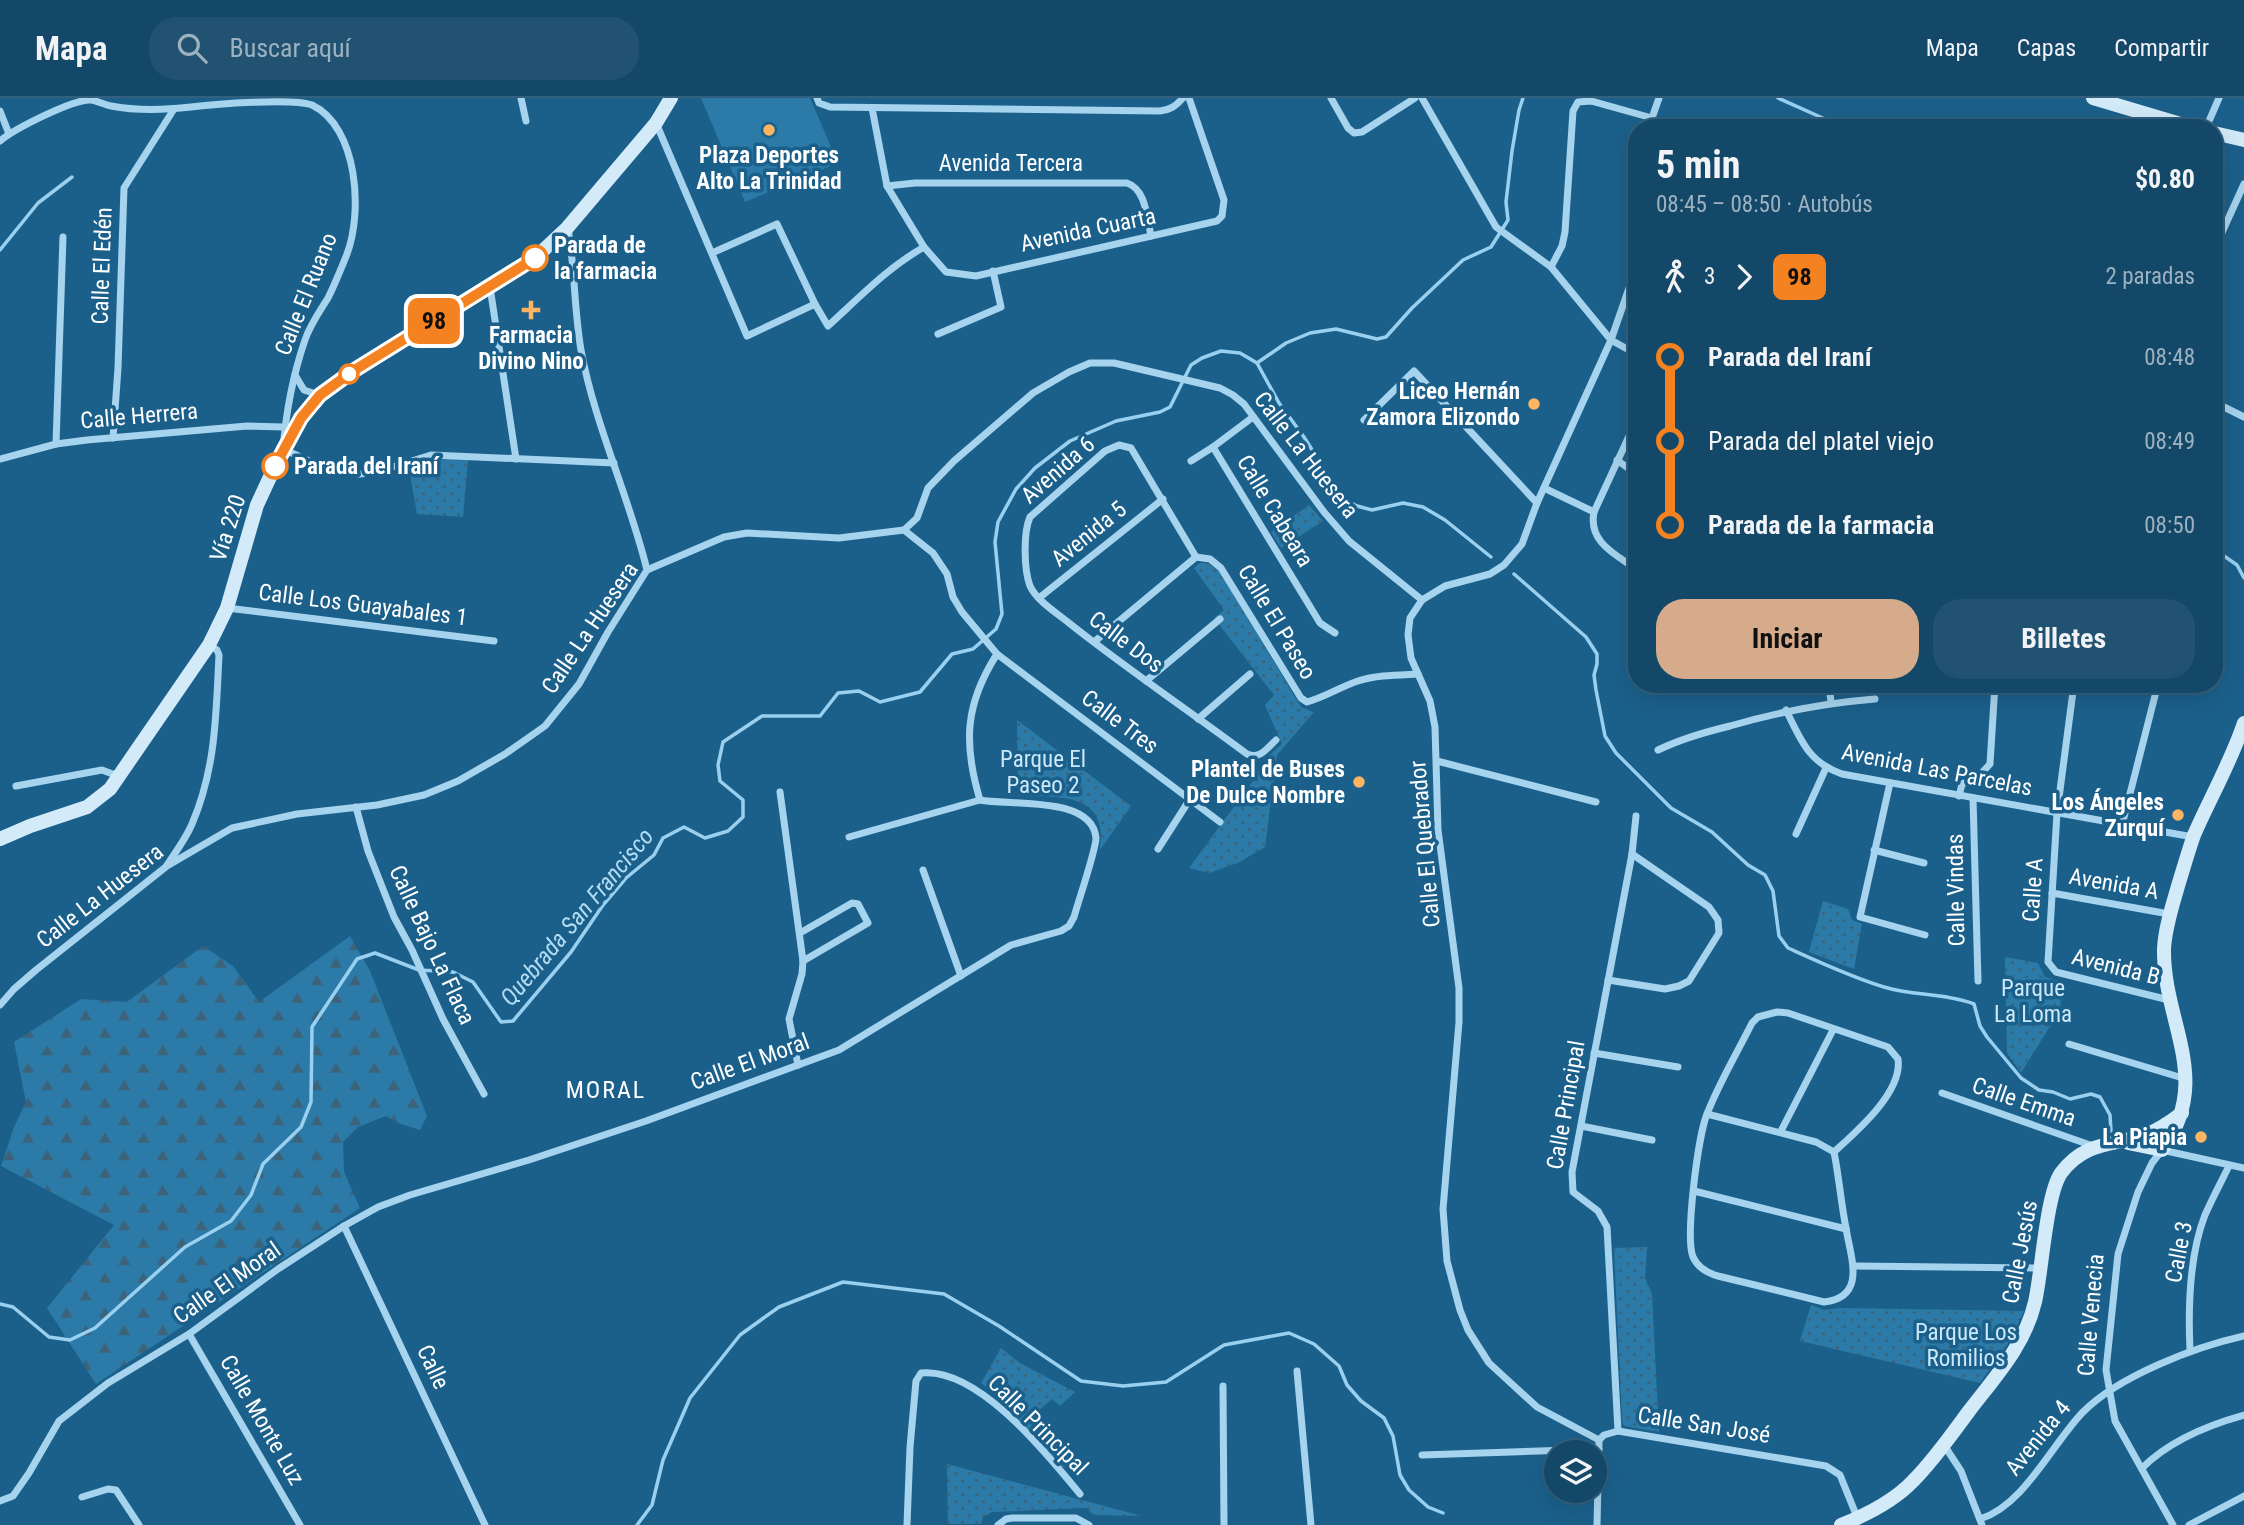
<!DOCTYPE html>
<html lang="es">
<meta charset="utf-8">
<style>
body{margin:0;font-family:"Roboto Condensed",sans-serif;background:#215271;color:#f1f3f6;height:100vh;display:flex;flex-direction:column;font-size:26px;white-space:nowrap}
*{box-sizing:border-box;margin:0}
p{font-size:23px;color:#9db2c0}
.icon{flex:none;width:38px;height:38px;fill:none;stroke:currentColor;stroke-width:2;stroke-linecap:round;stroke-linejoin:round}
.map{position:relative;flex:1;overflow:hidden}
.drawer{position:absolute;left:1628px;top:21px;width:595px;height:574px;display:flex;flex-direction:column;background:#144868;border-radius:28px;box-shadow:0 7px 28px #0002,0 0 0 2px #33607c}
.drawer>*{flex:none}
.badge{padding:0 14px;border-radius:10px;font-size:24px;line-height:46px}
.fabs{position:absolute;left:1544px;top:1342px;display:grid;gap:14px}
.fabs a{display:grid;place-items:center;width:63px;height:63px;border-radius:50%;background:#144868;box-shadow:0 7px 28px #0002,0 0 0 2px #33607c;font-size:35px}
.map>.badge{position:absolute;translate:-50% -50%;box-shadow:0 0 0 4px #fff}
.legs{display:flex;align-items:center;gap:10px;height:77px;padding:0 28px;font-size:23px}
.legs p{margin-inline-start:auto}
.head{display:flex;align-items:center;justify-content:space-between;height:119px;padding:0 28px}
h1{font-size:38px;font-weight:700;line-height:52px}
.cta{display:flex;gap:14px;margin-top:auto;padding:14px 28px}
.cta a{flex:1;height:80px;border-radius:28px;background:#d6ab8b;color:#111;font-size:28px;font-weight:700;line-height:80px;text-align:center}
.cta a+a{background:#215271;color:#f1f3f6}
ul{padding:0 28px;list-style:none}
li{display:flex;align-items:center;gap:24px;height:84px;font-size:26px}
li i{display:grid;place-items:center;width:10px;height:100%;margin:0 9px;background:currentColor}
li i::after{content:'';width:18px;height:18px;margin:-9px;border:5px solid;border-radius:50%;background:#144868}
li p{margin-inline-start:auto}
li:first-child i{background:linear-gradient(#0000 50%,currentColor 0)}
li:last-child i{background:linear-gradient(currentColor 50%,#0000 0)}
header{display:flex;align-items:center;gap:42px;box-sizing:border-box;height:98px;padding:0 35px;background:#144868;border-bottom:2px solid #33607c}
header strong{font-size:33px}
nav{display:flex;gap:38px;margin-inline-start:auto;font-size:24px}
.search{width:490px;height:63px;background:#215271;display:flex;align-items:center;gap:18px;box-sizing:border-box;padding:0 24px;border-radius:28px;color:#9db2c0;font-size:26px}
.map>svg:first-child{display:block}
.grass{fill:#2b7aa7}
.forest{fill:url(#forest-firs)}
.park{fill:url(#park-dots)}
.lines{fill:none;stroke-linecap:round;stroke-linejoin:round}
.stream{stroke:#99d0ef;stroke-width:3.5}
.street{stroke:#a6d3ed;stroke-width:7}
.secondary{stroke:#d3eaf9;stroke-width:14}
.line-1-casing{stroke:#fff;stroke-width:16}
.line-1{stroke:#f58220;stroke-width:10}
.poi-dot{fill:#feb563;stroke:#1b608b;stroke-width:2.5}
.stop-1-dot{fill:#fff;stroke:#f58220;stroke-width:3.5}
.labels{text-anchor:middle;dominant-baseline:central;stroke-width:7;stroke-linejoin:round;paint-order:stroke}
.poi-label{font-size:23px;font-weight:bold;fill:#fff;stroke:#1b608b;text-anchor:end}
.street-label{font-size:23px;fill:#fff;stroke:#1b608b}
.stop-label{font-size:23px;font-weight:bold;fill:#fff;stroke:#1b608b;text-anchor:start}
.park-label{font-size:23px;fill:#cce9f9;stroke:#1b608b}
.water-label{font-size:24px;font-style:italic;fill:#b2dcf4;stroke:#1b608b}
.neighbourhood-label{font-size:24px;letter-spacing:2px;fill:#fff;stroke:#1b608b}
</style>
<header>
<strong>Mapa</strong>
<div class="search"><svg class="icon" aria-label="search" viewBox="0 0 24 24"><circle cx="10" cy="10" r="6"/><path d="M15 15l6 6"/></svg>Buscar aquí</div>
<nav><a>Mapa</a><a>Capas</a><a>Compartir</a></nav>
</header>
<div class="map">
<svg width="2244" height="1427" viewBox="0 0 2244 1427">
<defs>
<pattern id="forest-firs" width="22" height="20" patternUnits="userSpaceOnUse" patternTransform="scale(1.75)"><rect width="22" height="20" fill="#2b7aa7"/><path d="M5 1l3.5 6h-7zM16 11l3.5 6h-7z" fill="#3c637a"/></pattern>
<pattern id="park-dots" width="8" height="8" patternUnits="userSpaceOnUse" patternTransform="scale(1.75)"><rect width="8" height="8" fill="#2b7aa7"/><path d="M2 2h.1M6 6h.1" fill="none" stroke="#3c637a" stroke-width="1.8" stroke-linecap="round"/></pattern>
</defs>
<rect width="100%" height="100%" fill="#1b608b"/>
<path class="grass" d="M701 0H810L838 65 745 104Z"/>
<path class="forest" d="M350 838 370 873 427 1018 420 1032 398 1025 386 1018 358 1029 343 1044 344 1074 360 1110 96 1286 47 1210 114 1127 1 1068 14 1029 26 1004 14 944 81 901 127 904 203 848 233 868 259 904Z"/>
<g class="park">
<path d="M448 361 468 362 463 419 417 416 409 371 426 363Z"/>
<path d="M1309 407 1323 423 1281 450 1271 434Z"/>
<path d="M1200 465H1208L1220 474 1301 609 1314 614 1277 657 1265 749 1240 764 1209 775 1189 770 1253 683 1265 661 1282 646 1265 607 1274 597 1214 520 1224 512 1194 470Z"/>
<path d="M1017 622 1131 708 1100 752C1100 745 1102 736 1100 729 1094 693 1045 699 1018 698Z"/>
<path d="M1823 803 1848 811 1852 822 1862 826 1854 871 1809 854Z"/>
<path d="M2005 859 2038 865 2045 879 2062 884 2060 912 2021 975 2007 955Z"/>
<path d="M1647 1149 1645 1180 1652 1196 1659 1334 1624 1328 1622 1323 1614 1150Z"/>
<path d="M1811 1207 1824 1212 1840 1210 2024 1213 2012 1240 1980 1285 1800 1243Z"/>
<path d="M1001 1250 1020 1265 1075 1294 1060 1308 1052 1301 1030 1320 1074 1365 1063 1369 1022 1328 1016 1314 981 1285Z"/>
<path d="M947 1366 1142 1418 1094 1417 1086 1410 992 1414 983 1419 981 1426H948Z"/>
</g>
<g class="lines">
<g class="stream">
<path d="M1778 0 1845 30"/>
<path d="M0 152 38 105 72 79"/>
<path d="M1257 265 1286 245 1310 235 1336 231 1377 241 1386 239 1412 210 1463 162 1491 149 1508 122 1506 104 1512 53 1519 12 1523 0"/>
<path d="M1257 265 1279 305 1304 339 1343 401 1357 408 1372 412 1403 405 1423 409 1445 422 1491 459"/>
<path d="M2214 451 2237 467 2244 480"/>
<path d="M1514 476 1586 539 1597 556V566L1594 577 1596 592 1605 638 1616 655 1671 710 1712 734 1748 767 1765 777 1773 793 1779 838 1788 850C1819 864 1851 879 1884 889 1913 898 1945 895 1974 906L1980 928 1987 939 2021 980 2039 992 2053 994 2070 1001 2091 996 2100 999 2110 1017 2111 1033"/>
<path d="M0 1206 13 1209 49 1239 70 1242 95 1230 185 1149 231 1123 251 1097 263 1066 301 1029 311 1004 312 929 357 861 375 855 419 872 453 874 473 884 501 924 513 923 571 854 603 807 626 780 654 757 663 740 684 729 705 740 728 733 743 719V702L720 683 718 667 723 644 762 618H820L838 595 859 593 880 604 920 594 952 556 973 551 996 531 1002 516 995 444 998 424 1016 391 1035 370 1070 343 1116 323 1160 314 1170 309 1191 267 1202 260 1221 253 1240 255 1257 265"/>
<path d="M637 1427 652 1407 663 1362 690 1300 740 1237 779 1209 843 1184 944 1196 999 1228 1081 1283 1123 1288 1166 1284 1224 1247 1289 1235 1314 1246 1339 1268 1347 1287 1361 1303 1384 1320 1393 1338 1400 1377 1409 1392 1428 1409 1443 1415"/>
</g>
<g class="street">
<path d="M521 0 526 23"/>
<path d="M817 0 819 5 830 9 1160 13C1170 12 1176 8 1183 0"/>
<path d="M1331 0 1348 30 1354 35 1362 34 1415 0"/>
<path d="M1422 0 1496 129 1551 169 1611 242 1636 256"/>
<path d="M872 10 887 88 924 149 946 174 976 178 1217 123 1222 118 1224 102 1189 0"/>
<path d="M0 13 9 36"/>
<path d="M656 25 747 238 815 206 828 228C859 200 887 170 924 149"/>
<path d="M1651 30 1652 20 1659 0"/>
<path d="M1712 30 1718 23H1727L1739 30"/>
<path d="M2206 30 2219 0"/>
<path d="M0 43C14 31 73 1 91 2 98 3 105 7 111 8 137 13 165 12 191 9 215 6 292 0 312 7 358 29 363 114 347 156 341 171 335 186 328 200 320 213 310 227 305 242 293 277 286 314 283 351L329 372 359 376 373 375 431 357 614 365"/>
<path d="M887 88 915 85H1127C1146 91 1147 120 1151 138"/>
<path d="M568 130C575 170 574 212 581 252 595 328 629 398 647 472"/>
<path d="M2214 152 2244 86"/>
<path d="M712 155 777 126 815 206"/>
<path d="M1551 169 1562 148 1565 134 1573 13 1578 4 1591 3 1652 20"/>
<path d="M490 189 516 361"/>
<path d="M938 236 1001 209 993 173"/>
<path d="M295 277 304 292 319 297"/>
<path d="M2214 304 2244 319"/>
<path d="M1253 319 1213 349 1320 525 1335 535"/>
<path d="M1364 322 1414 273 1537 405"/>
<path d="M113 340 118 270 124 90 174 11"/>
<path d="M56 346 63 139"/>
<path d="M0 361 56 346 87 342 247 328 284 329"/>
<path d="M1617 362 1636 376"/>
<path d="M1191 363 1213 349"/>
<path d="M1544 390 1594 414C1588 444 1615 456 1636 471"/>
<path d="M1594 414 1636 323"/>
<path d="M1039 500 1163 401"/>
<path d="M227 510 494 543"/>
<path d="M1094 544 1196 459"/>
<path d="M997 556 1220 724"/>
<path d="M1146 583 1220 521"/>
<path d="M1829 586 1831 604"/>
<path d="M2074 586 2057 715 2048 864 2056 874 2169 902"/>
<path d="M1786 612C1801 642 1808 664 1842 676L2193 739"/>
<path d="M1198 621 1250 576"/>
<path d="M1276 642C1267 650 1260 662 1247 656 1188 612 1127 571 1069 525 1057 515 1037 503 1030 488 1024 472 1023 435 1030 419L1105 353 1119 347 1131 350 1196 459 1210 461 1221 470 1301 600 1307 604C1325 599 1340 589 1358 583 1377 577 1398 577 1418 576"/>
<path d="M1658 652C1681 641 1705 634 1730 628 1778 614 1825 605 1875 601"/>
<path d="M1437 663 1596 704"/>
<path d="M1890 685 1860 819 1925 837"/>
<path d="M16 688 102 672 118 678"/>
<path d="M780 694 803 863 802 876 789 921 798 967"/>
<path d="M1959 698 1962 686 1978 679 1990 666 1995 586"/>
<path d="M1973 700 1978 883"/>
<path d="M356 709 368 753 394 819 412 852 443 921 484 996"/>
<path d="M2122 727 2158 586"/>
<path d="M1796 736 1826 670"/>
<path d="M849 739 980 702"/>
<path d="M1158 751 1190 701"/>
<path d="M1874 752 1924 765"/>
<path d="M167 767C176 754 186 740 192 726 216 670 216 616 219 557L217 552 209 547"/>
<path d="M923 772 961 878"/>
<path d="M2052 795 2169 816"/>
<path d="M800 835 852 805 858 806 868 825 803 863"/>
<path d="M1608 882 1665 891 1679 888 1689 883 1719 835 1718 822 1709 809 1632 756"/>
<path d="M0 907 14 891 36 872 167 768 232 730 297 716 377 707 424 697 458 683 505 656 545 628 579 586 608 534 647 472 724 439 747 435 839 440 904 432 917 420 928 390 954 363 1033 295 1069 274 1090 265H1114L1220 290 1233 297 1244 306 1324 414 1349 443 1422 502"/>
<path d="M1777 914 1788 915 1888 949 1898 961C1903 994 1856 1034 1834 1054 1839 1079 1841 1105 1846 1130 1850 1158 1868 1199 1824 1204L1718 1178C1707 1175 1698 1170 1693 1159 1685 1139 1698 1038 1707 1016 1719 985 1737 955 1752 925L1758 919Z"/>
<path d="M2069 946 2186 981"/>
<path d="M1594 955 1678 969"/>
<path d="M1942 995 2093 1048"/>
<path d="M1707 1016 1816 1044 1834 1054"/>
<path d="M1581 1028 1652 1042"/>
<path d="M1781 1033 1833 932"/>
<path d="M1694 1093 1846 1131"/>
<path d="M344 1128 485 1427"/>
<path d="M1855 1168 2040 1170"/>
<path d="M189 1236 300 1427"/>
<path d="M2190 1252C2188 1209 2189 1158 2205 1117 2212 1101 2221 1084 2229 1068"/>
<path d="M1297 1273 1311 1427"/>
<path d="M1223 1288 1224 1427"/>
<path d="M1618 1333 1607 1129 1598 1113 1573 1094 1572 1074 1632 756 1636 718"/>
<path d="M1599 1342 1537 1309 1489 1265 1468 1232 1460 1212 1447 1163 1443 1111 1459 924V890L1438 732 1435 629 1430 603 1411 560 1408 537 1410 520 1422 502 1445 488 1490 476 1504 467 1522 446 1537 405 1611 242 1636 170"/>
<path d="M1944 1347 1961 1373 1982 1427"/>
<path d="M1422 1357 1599 1351"/>
<path d="M2142 1370C2168 1344 2208 1327 2244 1317"/>
<path d="M82 1399 108 1391 116 1392 139 1427"/>
<path d="M0 1403 13 1398 29 1375 59 1323 108 1285 189 1236 278 1171 344 1128 378 1109 410 1097 529 1062 646 1023 839 952 1011 847 1061 833 1069 828 1074 819C1078 804 1096 752 1096 740 1092 697 1009 708 980 702 963 645 965 606 997 556L962 514 953 499 947 476 933 455 904 432"/>
<path d="M1980 1421C2023 1408 2051 1348 2082 1315 2118 1278 2195 1249 2244 1238"/>
<path d="M907 1427 910 1349 916 1283 921 1275C978 1269 1046 1355 1080 1396"/>
<path d="M998 1427 1006 1421 1012 1420H1076L1089 1427"/>
<path d="M1597 1427 1599 1342 1604 1337 1618 1333 1826 1368 1840 1377 1857 1419"/>
<path d="M2173 1427 2115 1323 2106 1272 2118 1156 2138 1094 2152 1065 2162 1052 2244 1070"/>
<path d="M2189 1427 2244 1398"/>
</g>
<g class="secondary">
<path d="M2093 0 2194 30"/>
<path d="M2214 35 2244 42"/>
<path d="M0 741 30 728 87 709 110 691 209 547 227 510 257 407 283 351 301 320 320 297 353 273 535 160 567 130 656 25 671 0"/>
<path d="M2128 1045 2162 1052C2214 981 2163 925 2164 851 2165 830 2172 809 2178 788 2183 772 2188 754 2194 737 2210 700 2231 664 2244 625"/>
<path d="M1841 1427C1866 1417 1894 1403 1913 1383 1934 1362 1952 1336 1969 1313 1995 1279 2025 1247 2035 1204 2042 1174 2046 1097 2061 1075 2085 1043 2112 1048 2145 1037 2159 1032 2170 1024 2182 1015"/>
</g>
</g>
<g class="lines">
<g class="line-1-casing">
<path id="line-1" d="M275 368 301 320 320 297 353 273 535 160"/>
</g>
<use href="#line-1" class="line-1"/>
</g>
<g class="poi-dot">
<circle cx="769" cy="32" r="7"/>
<path d="M527.5 201.5h7v7h7v7h-7v7h-7v-7h-7v-7h7z"/>
<circle cx="1534" cy="306" r="7"/>
<circle cx="1359" cy="684" r="7"/>
<circle cx="2178" cy="717" r="7"/>
<circle cx="2201" cy="1039" r="7"/>
</g>
<g class="stop-1-dot">
<circle cx="535" cy="160" r="12"/>
<circle cx="349" cy="276" r="9"/>
<circle cx="275" cy="368" r="12"/>
</g>
<g class="labels">
<g class="poi-label">
<text x="769" y="57" text-anchor="middle">Plaza Deportes<tspan x="769" dy="26">Alto La Trinidad</tspan></text>
<text x="531" y="237" text-anchor="middle">Farmacia<tspan x="531" dy="26">Divino Nino</tspan></text>
<text x="1520" y="293">Liceo Hernán<tspan x="1520" dy="26">Zamora Elizondo</tspan></text>
<text x="1345" y="671">Plantel de Buses<tspan x="1345" dy="26">De Dulce Nombre</tspan></text>
<text x="2164" y="704">Los Ángeles<tspan x="2164" dy="26">Zurquí</tspan></text>
<text x="2187" y="1039">La Piapia</text>
</g>
<g class="street-label">
<text x="1011" y="65">Avenida Tercera</text>
<text transform="translate(1088 132) rotate(-12)">Avenida Cuarta</text>
<text transform="translate(102 168) rotate(-88)">Calle El Edén</text>
<text transform="translate(306 196) rotate(-68)">Calle El Ruano</text>
<text transform="translate(139 318) rotate(-5)">Calle Herrera</text>
<text transform="translate(1306 357) rotate(52)">Calle La Huesera</text>
<text transform="translate(1058 372) rotate(-41)">Avenida 6</text>
<text transform="translate(1275 413) rotate(59)">Calle Cabeara</text>
<text transform="translate(228 430) rotate(-72)">Vía 220</text>
<text transform="translate(1089 436) rotate(-39)">Avenida 5</text>
<text transform="translate(363 507) rotate(7)">Calle Los Guayabales 1</text>
<text transform="translate(1277 524) rotate(59)">Calle El Paseo</text>
<text transform="translate(590 530) rotate(-56)">Calle La Huesera</text>
<text transform="translate(1126 544) rotate(37)">Calle Dos</text>
<text transform="translate(1120 624) rotate(37)">Calle Tres</text>
<text transform="translate(1937 672) rotate(11)">Avenida Las Parcelas</text>
<text transform="translate(1425 746) rotate(-95)">Calle El Quebrador</text>
<text transform="translate(2114 786) rotate(10)">Avenida A</text>
<text transform="translate(1956 792) rotate(-91)">Calle Vindas</text>
<text transform="translate(2033 792) rotate(-86)">Calle A</text>
<text transform="translate(100 798) rotate(-38)">Calle La Huesera</text>
<text transform="translate(432 847) rotate(65)">Calle Bajo La Flaca</text>
<text transform="translate(2116 869) rotate(14)">Avenida B</text>
<text transform="translate(750 964) rotate(-20)">Calle El Moral</text>
<text transform="translate(2024 1004) rotate(19)">Calle Emma</text>
<text transform="translate(1566 1007) rotate(-80)">Calle Principal</text>
<text transform="translate(2020 1154) rotate(-79)">Calle Jesús</text>
<text transform="translate(2179 1154) rotate(-79)">Calle 3</text>
<text transform="translate(227 1185) rotate(-35)">Calle El Moral</text>
<text transform="translate(2091 1217) rotate(-85)">Calle Venecia</text>
<text transform="translate(433 1269) rotate(65)">Calle</text>
<text transform="translate(262 1322) rotate(60)">Calle Monte Luz</text>
<text transform="translate(1038 1327) rotate(45)">Calle Principal</text>
<text transform="translate(1704 1327) rotate(9)">Calle San José</text>
<text transform="translate(2038 1340) rotate(-51)">Avenida 4</text>
</g>
<g class="stop-label">
<text x="554" y="147">Parada de<tspan x="554" dy="26">la farmacia</tspan></text>
<text x="294" y="368">Parada del Iraní</text>
</g>
<g class="park-label">
<text x="1043" y="661">Parque El<tspan x="1043" dy="26">Paseo 2</tspan></text>
<text x="2033" y="890">Parque<tspan x="2033" dy="26">La Loma</tspan></text>
<text x="1966" y="1234">Parque Los<tspan x="1966" dy="26">Romilios</tspan></text>
</g>
<g class="water-label">
<text transform="translate(577 819) rotate(-50)">Quebrada San Francisco</text>
</g>
<g class="neighbourhood-label">
<text x="606" y="992">MORAL</text>
</g>
</g>
</svg>
<div class="fabs">
<a><svg class="icon" aria-label="layers" viewBox="0 0 24 24"><path d="M12 4l9 5-9 5-9-5zM3 14l9 5 9-5"/></svg></a>
</div>
<b class="badge" style="left:434px;top:223px;background:#f58220;color:#111">98</b>
<section class="drawer">
<div class="head"><div><h1>5 min</h1><p>08:45 – 08:50 · Autobús</p></div><b>$0.80</b></div>
<div class="legs"><svg class="icon" aria-label="walk" viewBox="0 0 24 24"><circle cx="13" cy="4" r="2"/><path d="M13 8l-2 6 4 7M11 14l-3 7M7 12l3-4h3l4 4"/></svg>3<svg class="icon" aria-label="forward" viewBox="0 0 24 24"><path d="M9 5l7 7-7 7"/></svg><b class="badge" style="background:#f58220;color:#111">98</b><p>2 paradas</p></div>
<ul>
<li><i style="color:#f58220"></i><b>Parada del Iraní</b><p>08:48</p></li>
<li><i style="color:#f58220"></i><span>Parada del platel viejo</span><p>08:49</p></li>
<li><i style="color:#f58220"></i><b>Parada de la farmacia</b><p>08:50</p></li>
</ul>
<div class="cta"><a>Iniciar</a><a>Billetes</a></div>
</section>
</div>
